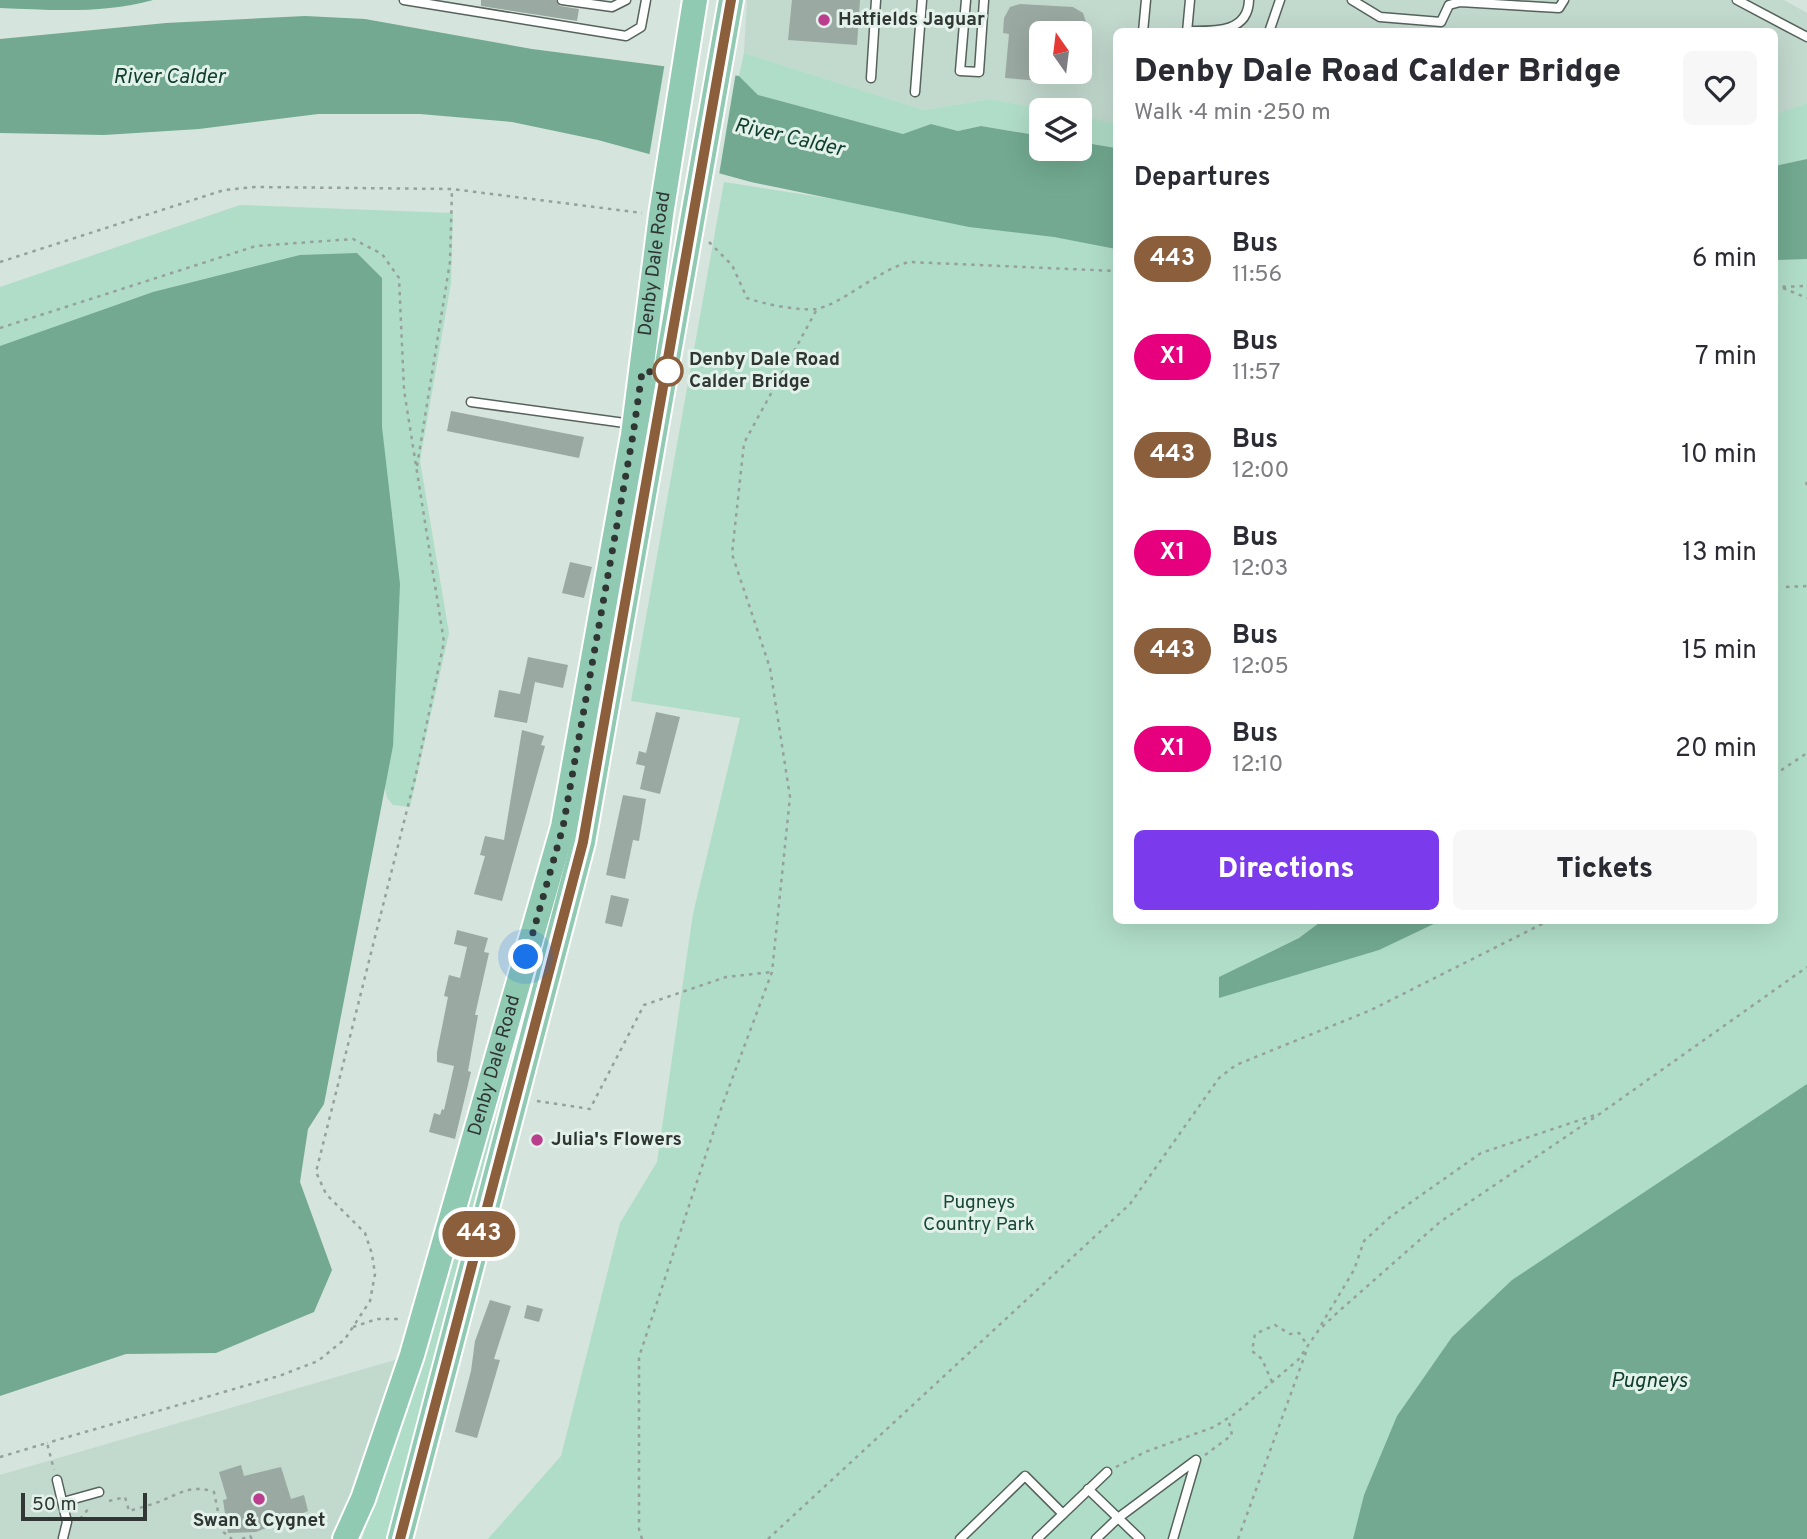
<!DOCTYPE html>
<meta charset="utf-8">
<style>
body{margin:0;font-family:Overpass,sans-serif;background:#f7f7f7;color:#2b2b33;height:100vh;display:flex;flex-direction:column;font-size:26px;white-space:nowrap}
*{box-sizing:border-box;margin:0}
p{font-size:23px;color:#7c7c81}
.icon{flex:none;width:38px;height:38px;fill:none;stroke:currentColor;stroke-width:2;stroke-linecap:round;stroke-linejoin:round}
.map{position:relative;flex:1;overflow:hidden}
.side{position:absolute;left:1113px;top:28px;width:665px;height:896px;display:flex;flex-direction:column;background:#fff;border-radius:10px;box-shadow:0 7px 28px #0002}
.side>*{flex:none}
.badge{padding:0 14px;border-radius:23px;font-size:24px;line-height:46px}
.needle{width:46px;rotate:346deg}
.controls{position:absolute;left:1029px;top:21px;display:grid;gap:14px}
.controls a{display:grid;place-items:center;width:63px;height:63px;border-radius:10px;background:#fff;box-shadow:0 7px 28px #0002;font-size:35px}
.scale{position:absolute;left:21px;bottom:18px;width:126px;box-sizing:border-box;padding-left:7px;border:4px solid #303633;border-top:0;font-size:19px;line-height:24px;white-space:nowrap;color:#303633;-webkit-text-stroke:5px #e2f1ea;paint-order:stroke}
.you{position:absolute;width:35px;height:35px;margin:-18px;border:5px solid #fff;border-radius:50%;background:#1a73e8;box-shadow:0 0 0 10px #1a73e833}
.map>.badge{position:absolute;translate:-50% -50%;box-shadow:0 0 0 4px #fff}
h2{padding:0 21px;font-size:26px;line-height:63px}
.round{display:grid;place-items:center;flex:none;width:74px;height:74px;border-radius:10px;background:#f7f7f7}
.summary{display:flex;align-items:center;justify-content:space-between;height:119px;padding:0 21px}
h1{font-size:33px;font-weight:800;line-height:52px}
.button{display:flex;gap:14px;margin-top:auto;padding:14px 21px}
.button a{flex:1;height:80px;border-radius:10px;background:#7c3aed;color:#fff;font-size:28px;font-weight:800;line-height:80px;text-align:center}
.button a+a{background:#f7f7f7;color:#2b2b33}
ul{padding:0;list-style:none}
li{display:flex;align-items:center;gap:21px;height:98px;padding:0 21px}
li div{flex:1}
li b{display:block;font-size:26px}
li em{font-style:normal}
li .badge{min-width:77px;font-weight:700;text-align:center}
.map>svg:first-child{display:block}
.built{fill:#c2d9ce;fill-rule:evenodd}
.green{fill:#b0ddc8}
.water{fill:#72a990}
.pier{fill:#d5e4dc}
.building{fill:#9aa9a2}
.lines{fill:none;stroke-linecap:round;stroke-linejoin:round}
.lane-casing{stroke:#56635c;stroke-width:11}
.primary-casing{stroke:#fff;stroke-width:28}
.path{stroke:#95a19b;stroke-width:2.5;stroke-dasharray:3.5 5;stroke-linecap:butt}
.lane{stroke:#fff;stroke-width:8}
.primary{stroke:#90cab3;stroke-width:24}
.line-casing{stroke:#fff;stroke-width:16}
.line{stroke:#8b5e3c;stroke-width:10}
.walk{stroke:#303633;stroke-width:7;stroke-dasharray:0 12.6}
.poi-dot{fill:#bb3e8e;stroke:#e2f1ea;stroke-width:2.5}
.stop-dot{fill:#fff;stroke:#8b5e3c;stroke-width:3.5}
.labels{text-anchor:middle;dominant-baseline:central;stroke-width:6;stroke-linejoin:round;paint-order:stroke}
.poi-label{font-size:19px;font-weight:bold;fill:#303633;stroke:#e2f1ea;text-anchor:start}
.street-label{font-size:19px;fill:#303633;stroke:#e2f1ea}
.stop-label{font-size:19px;font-weight:bold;fill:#303633;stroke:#e2f1ea;text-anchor:start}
.park-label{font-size:19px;fill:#1a4836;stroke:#e2f1ea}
.water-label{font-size:21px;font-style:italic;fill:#0f3e2d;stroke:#e2f1ea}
</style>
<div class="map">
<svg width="1807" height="1539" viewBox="0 0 1807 1539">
<rect width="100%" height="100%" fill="#d5e4dc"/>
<g class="built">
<path d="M747 0H1784L1807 13V103L1775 115 1774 32H1116V123L1080 116V110H1050L990 99 924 110 744 53ZM1041 33H1080V72H1041Z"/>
<path d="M412 1355 345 1539H0V1475Z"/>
</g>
<g class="green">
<path d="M744 53 924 110 990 99 1050 110H1041V136L981 126 958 131 931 124 903 134 758 95 739 76Z"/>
<path d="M1807 103V159L1775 166 1774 115Z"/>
<path d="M1080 116 1116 123V148L1080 142Z"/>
<path d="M724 182 1116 243V920H1774V240L1807 238V1539H488L561 1456 620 1223 657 1162 693 914 740 718 631 701Z"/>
<path d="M240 205 453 213 451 283 420 461 449 633 410 807 393 805 387 798 384 783 0 348V287Z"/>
<path d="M501 1110 386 1539H362L492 1125Z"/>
</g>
<g class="water">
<path d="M0 0H153C102 14 52 10 0 8Z"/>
<path d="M305 16 365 19 532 49 739 76 758 95 903 134 931 124 958 131 981 126 1041 136V149H1080V142L1116 148V249L1054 237 969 227 751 182 598 140 512 122 420 114H318L199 129 104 135 0 133V39L166 23Z"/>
<path d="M1807 159V259L1775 260V166Z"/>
<path d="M357 253 382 278V427L400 584 393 746 324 1104 308 1129 300 1182 332 1270 314 1312 216 1353 126 1354 0 1396V346L153 292 300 255Z"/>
<path d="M1323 920 1440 921 1379 950 1219 998V977L1299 938Z"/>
<path d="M1807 1084V1539H1353L1364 1495 1397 1416 1452 1337 1512 1280Z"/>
</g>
<path class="pier" d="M665 62 736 72 719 175 649 157Z"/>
<g class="building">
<path d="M481 0H556L560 6 579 9 577 21 481 6Z"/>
<path d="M792 0H860L857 45 788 40Z"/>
<path d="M1020 4 1073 7 1083 13 1086 22V33H1041V81L1005 78 1009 34 1003 33 1004 18 1010 7Z"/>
<path d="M451 411 584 437 579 458 447 431Z"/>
<path d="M570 562 592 567 584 598 562 593Z"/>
<path d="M528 657 568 665 563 688 535 682 527 723 494 717 499 690 520 694Z"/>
<path d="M656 712 680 717 660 794 640 789 645 766 636 764 639 751 646 753Z"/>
<path d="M522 730 544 736 541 745 545 746 502 901 474 894 485 856 480 855 485 836 504 840Z"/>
<path d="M623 795 646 799 639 841 633 840 625 879 606 875Z"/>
<path d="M611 895 629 899 622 927 605 923Z"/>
<path d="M457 930 488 938 484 952 489 953 475 1015H478L468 1071 471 1072 455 1139 429 1132 434 1113 440 1115 442 1109 444 1110 454 1066 437 1062V1052L448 997 444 996 449 975 460 978 467 947 454 944Z"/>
<path d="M490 1300 511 1306 494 1359 500 1360 477 1438 455 1432 471 1371 475 1341Z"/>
<path d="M527 1305 543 1309 539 1322 524 1318Z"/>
<path d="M241 1465 244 1476 281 1467 291 1499 304 1495 308 1511 256 1532 228 1533 223 1500 227 1499 219 1472Z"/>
</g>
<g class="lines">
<g class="lane-casing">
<g id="lane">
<path d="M404 0 626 36 641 27 646 0"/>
<path d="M562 0 612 7 626 0"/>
<path d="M966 0 960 71 979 72 984 0"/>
<path d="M1352 0 1380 17 1441 22 1449 5 1460 2 1559 8 1564 0"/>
<path d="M1737 0 1807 37"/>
<path d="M1187 31C1212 31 1248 34 1249 0"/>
<path d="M1143 32 1146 0"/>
<path d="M1187 32 1190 0"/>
<path d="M1269 32 1280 0"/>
<path d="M871 78 876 0"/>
<path d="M915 92 922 0"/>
<path d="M471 402 632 424"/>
<path d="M57 1480 67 1522 63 1538"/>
<path d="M1088 1489 1140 1539"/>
<path d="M63 1502 99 1492"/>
<path d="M1063 1514 1107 1472"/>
<path d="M960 1539 1025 1476 1063 1514 1037 1539"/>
<path d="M1096 1539 1118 1518 1196 1460 1173 1539"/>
</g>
</g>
<g class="primary-casing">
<g id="primary">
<path id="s1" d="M345 1539 363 1499 412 1355 563 827 633 435 661 215 695 0"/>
<path d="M400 1539 583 842 731 0"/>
</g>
</g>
<g class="path">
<path d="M709 242 732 265 747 298C763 304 799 311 816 309 841 305 878 270 909 262L1116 271"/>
<path d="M0 262 224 190 255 187 452 189 642 213"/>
<path d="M1774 287 1807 286"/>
<path d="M1783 288 1807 298"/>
<path d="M0 328 256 246 353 239 382 254 399 278 404 390 444 642 416 774 316 1172 326 1194 365 1233 372 1254 375 1274 370 1301 345 1339 318 1361 279 1376 47 1443"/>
<path d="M417 466 450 262 452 189"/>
<path d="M1806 482 1807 485"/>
<path d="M1786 587 1807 586"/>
<path d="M1774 775 1807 753"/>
<path d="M537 1101 590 1109 644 1005 726 977 772 972"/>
<path d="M1321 1325 1354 1270 1364 1241 1390 1217 1481 1153 1598 1114"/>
<path d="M353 1327 377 1319H401"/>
<path d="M1272 1382 1262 1359 1252 1351 1255 1334 1275 1325 1290 1334 1299 1333 1308 1346"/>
<path d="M1205 1455 1232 1435 1228 1418"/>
<path d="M0 1457 47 1443 54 1470"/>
<path d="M1116 1467 1145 1452 1214 1427 1236 1413 1298 1360 1318 1331 1338 1312 1440 1222 1601 1113 1807 967"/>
<path d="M109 1501 125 1497 129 1511C139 1508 151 1505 161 1501 180 1493 193 1484 214 1492L222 1531 232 1539"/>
<path d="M80 1519 89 1508"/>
<path d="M242 1539 250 1536 252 1539"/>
<path d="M642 1539 639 1529V1357L722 1106 772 972 790 797 770 668 732 554 744 443 817 309"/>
<path d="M768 1539 1130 1204 1219 1078 1236 1065 1371 1010 1550 920"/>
<path d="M1238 1539 1306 1352"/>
</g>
<use href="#lane" class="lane"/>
<use href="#primary" class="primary"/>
</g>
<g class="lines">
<g class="line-casing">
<path id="line" d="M400 1539 583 842 731 0"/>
</g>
<use href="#line" class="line"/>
<path class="walk" d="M526 957 563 827 633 435 642 372 668 371"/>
</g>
<g class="poi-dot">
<circle cx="824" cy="20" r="7"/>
<circle cx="537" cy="1140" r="7"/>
<circle cx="259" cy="1499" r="7"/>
</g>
<circle class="stop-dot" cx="668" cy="371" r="14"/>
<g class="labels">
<g class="poi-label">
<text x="838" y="20">Hatfields Jaguar</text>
<text x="551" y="1140">Julia's Flowers</text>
<text x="259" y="1521" text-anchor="middle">Swan &amp; Cygnet</text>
</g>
<g class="street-label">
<text stroke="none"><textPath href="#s1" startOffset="1316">Denby Dale Road</textPath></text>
<text stroke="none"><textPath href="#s1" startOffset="497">Denby Dale Road</textPath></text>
</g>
<g class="stop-label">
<text x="689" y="360">Denby Dale Road<tspan x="689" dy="22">Calder Bridge</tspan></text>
</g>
<g class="park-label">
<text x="979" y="1203">Pugneys<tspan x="979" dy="22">Country Park</tspan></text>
</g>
<g class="water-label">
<text x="169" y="77">River Calder</text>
<text transform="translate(789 138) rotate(13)">River Calder</text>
<text x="1649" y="1381">Pugneys</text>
</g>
</g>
</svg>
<div class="controls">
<a><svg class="needle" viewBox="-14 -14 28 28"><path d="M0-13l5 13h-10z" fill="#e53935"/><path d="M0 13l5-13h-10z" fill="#7c7c81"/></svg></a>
<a><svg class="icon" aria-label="layers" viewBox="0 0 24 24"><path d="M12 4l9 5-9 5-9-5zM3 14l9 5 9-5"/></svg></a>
</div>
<div class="scale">50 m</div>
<div class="you" style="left:526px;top:957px"></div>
<b class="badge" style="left:479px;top:1234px;background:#8b5e3c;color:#fff">443</b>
<section class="side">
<div class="summary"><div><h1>Denby Dale Road Calder Bridge</h1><p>Walk · 4 min · 250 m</p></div><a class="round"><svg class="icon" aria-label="heart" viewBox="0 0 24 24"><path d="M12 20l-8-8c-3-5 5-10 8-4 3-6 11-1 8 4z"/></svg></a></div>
<h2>Departures</h2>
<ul>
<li><span class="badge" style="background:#8b5e3c;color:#fff">443</span><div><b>Bus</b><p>11:56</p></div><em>6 min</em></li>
<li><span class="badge" style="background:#e6007e;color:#fff">X1</span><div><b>Bus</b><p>11:57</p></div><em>7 min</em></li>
<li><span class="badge" style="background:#8b5e3c;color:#fff">443</span><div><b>Bus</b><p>12:00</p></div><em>10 min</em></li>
<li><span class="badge" style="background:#e6007e;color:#fff">X1</span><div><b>Bus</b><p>12:03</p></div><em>13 min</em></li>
<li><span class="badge" style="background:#8b5e3c;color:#fff">443</span><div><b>Bus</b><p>12:05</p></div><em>15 min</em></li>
<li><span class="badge" style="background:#e6007e;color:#fff">X1</span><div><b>Bus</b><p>12:10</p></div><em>20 min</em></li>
</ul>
<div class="button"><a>Directions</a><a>Tickets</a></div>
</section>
</div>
